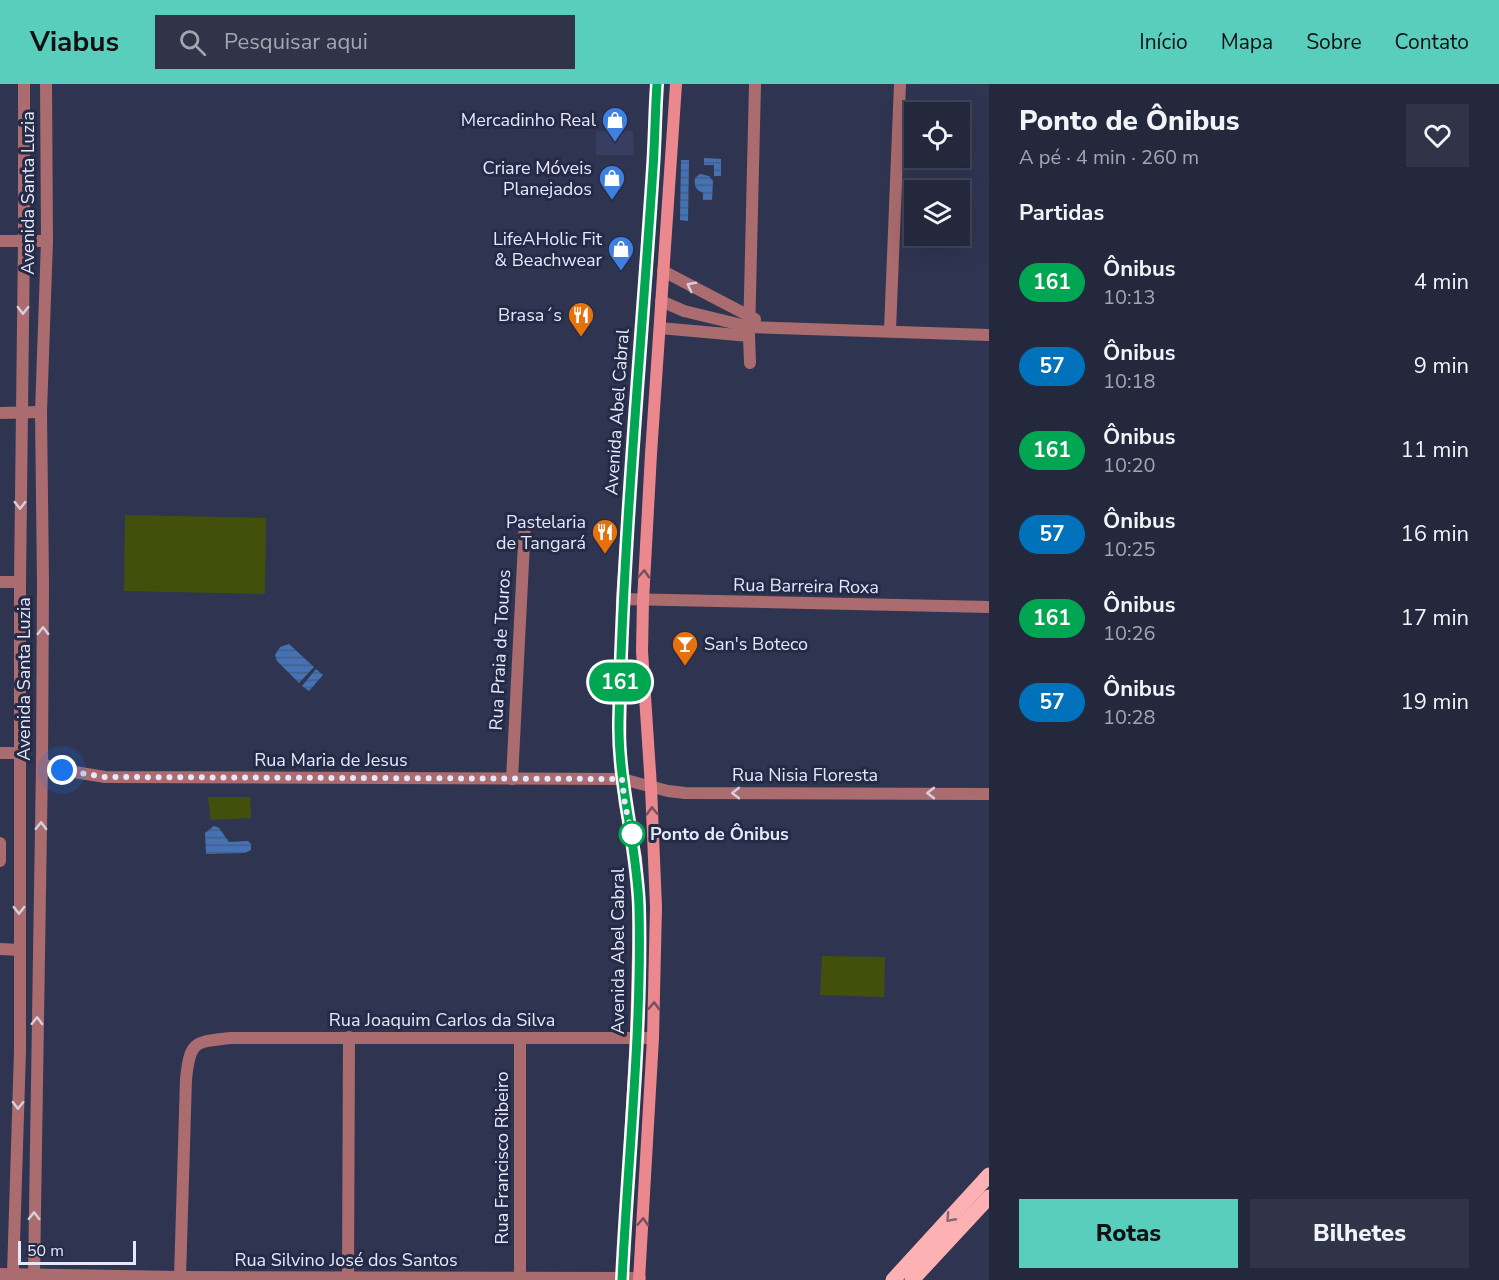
<!DOCTYPE html>
<html lang="pt">
<meta charset="utf-8">
<style>
body{margin:0;font-family:"Nunito Sans",sans-serif;background:#2f3448;color:#f1f3f6;height:100vh;display:flex;flex-direction:column;font-size:22px;white-space:nowrap}
*{box-sizing:border-box;margin:0}
p{font-size:20px;color:#a3a6b0}
.icon{flex:none;width:33px;height:33px;fill:none;stroke:currentColor;stroke-width:2;stroke-linecap:round;stroke-linejoin:round}
.map{position:relative;flex:1;overflow:hidden}
.sheet{display:flex;flex-direction:column;background:#23283d;width:510px}
.sheet>*{flex:none}
.badge{padding:0 12px;border-radius:20px;font-size:21px;line-height:39px}
.buttons{position:absolute;left:904px;top:18px;display:grid;gap:12px}
.buttons a{display:grid;place-items:center;width:66px;height:66px;border-radius:0px;background:#23283d;box-shadow:0 6px 24px #0002,0 0 0 2px #404457;font-size:30px}
.scale{position:absolute;left:18px;bottom:15px;width:118px;box-sizing:border-box;padding-left:6px;border:3px solid #e4e8fa;border-top:0;font-size:16px;line-height:21px;white-space:nowrap;color:#e4e8fa;-webkit-text-stroke:4px #252b46;paint-order:stroke}
.you{position:absolute;width:30px;height:30px;margin:-15px;border:4px solid #fff;border-radius:50%;background:#1a73e8;box-shadow:0 0 0 9px #1a73e833}
.map>.badge{position:absolute;translate:-50% -50%;box-shadow:0 0 0 3px #fff}
h2{padding:0 30px;font-size:22px;line-height:54px}
.round{display:grid;place-items:center;flex:none;width:63px;height:63px;border-radius:0px;background:#2f3448}
.summary{display:flex;align-items:center;justify-content:space-between;height:102px;padding:0 30px}
h1{font-size:28px;font-weight:800;line-height:45px}
.primary-button{display:flex;gap:12px;margin-top:auto;padding:12px 30px}
.primary-button a{flex:1;height:69px;border-radius:0px;background:#5acebd;color:#111;font-size:24px;font-weight:800;line-height:69px;text-align:center}
.primary-button a+a{background:#2f3448;color:#f1f3f6}
ul{padding:0;list-style:none}
li{display:flex;align-items:center;gap:18px;height:84px;padding:0 30px}
li div{flex:1}
li b{display:block;font-size:22px}
li em{font-style:normal}
li .badge{min-width:66px;font-weight:700;text-align:center}
header{display:flex;align-items:center;gap:36px;box-sizing:border-box;height:84px;padding:0 30px;background:#5acebd;color:#111}
header strong{font-size:28px}
nav{display:flex;gap:33px;margin-inline-start:auto;font-size:21px}
.search{width:420px;height:54px;background:#2f3448;display:flex;align-items:center;gap:15px;box-sizing:border-box;padding:0 21px;border-radius:0px;color:#a3a6b0;font-size:22px}
main{display:flex;flex:1;min-height:0}
.map>svg:first-child{display:block}
.built{fill:#373e60}
.garden{fill:#43500c}
.water{fill:url(#water-rules)}
.lines{fill:none;stroke-linecap:round;stroke-linejoin:round}
.street{stroke:#aa6c6e;stroke-width:12}
.secondary{stroke:#ea888d;stroke-width:12}
.primary{stroke:#fdb1b3;stroke-width:15}
.oneway{stroke:#d8cfde}
.oneway2{stroke:#745062}
.oneway3{stroke:#866777}
.line-casing{stroke:#fff;stroke-width:14}
.line{stroke:#00a651;stroke-width:9}
.walk{stroke:#e4e8fa;stroke-width:6;stroke-dasharray:0 10.8}
.stop-dot{fill:#fff;stroke:#00a651;stroke-width:3}
.labels{text-anchor:middle;dominant-baseline:central;stroke-width:6;stroke-linejoin:round;paint-order:stroke}
.poi-label{font-size:18px;fill:#e4e8fa;stroke:#252b46;text-anchor:end}
.street-label{font-size:18px;fill:#e4e8fa;stroke:#252b46}
.stop-label{font-size:18px;font-weight:bold;fill:#e4e8fa;stroke:#252b46;text-anchor:start}
</style>
<header>
<strong>Viabus</strong>
<div class="search"><svg class="icon" aria-label="search" viewBox="0 0 24 24"><circle cx="10" cy="10" r="6"/><path d="M15 15l6 6"/></svg>Pesquisar aqui</div>
<nav><a>Início</a><a>Mapa</a><a>Sobre</a><a>Contato</a></nav>
</header>
<main>
<div class="map">
<svg width="989" height="1196" viewBox="0 0 989 1196">
<defs>
<pattern id="water-rules" width="6" height="5" patternUnits="userSpaceOnUse" patternTransform="scale(1.5)"><rect width="6" height="5" fill="#4572b4"/><path d="M0 2.5h6" fill="none" stroke="#455e85"/></pattern>
</defs>
<rect width="100%" height="100%" fill="#2f3551"/>
<path class="built" d="M596 47H633L634 71H596Z"/>
<g class="garden">
<path d="M125 431 266 434 265 510 124 507Z"/>
<path d="M208 713H250L251 734 211 736Z"/>
<path d="M822 872 885 873 884 913 820 911Z"/>
</g>
<g class="water">
<path d="M704 74 721 75V92H714V81H704Z"/>
<path d="M681 76H689L688 137 680 136Z"/>
<path d="M700 90 709 92 713 97 712 116H703V109C696 106 694 102 695 94Z"/>
<path d="M289 560 314 583 299 599 277 577 275 571 280 563Z"/>
<path d="M316 585 323 591 309 607 302 602Z"/>
<path d="M214 742 219 744 229 758 248 757 251 760V766L245 769 206 770 205 749Z"/>
</g>
<g class="lines">
<g class="street">
<path d="M0 157H47"/>
<path d="M663 187 755 235"/>
<path d="M661 217 684 227 750 243 989 251"/>
<path d="M660 244 749 252"/>
<path d="M890 246 900 0"/>
<path d="M750 279 749 252 755 0"/>
<path d="M0 329 41 328"/>
<path d="M0 498H20"/>
<path d="M622 515 989 523"/>
<path d="M0 669H20"/>
<path d="M42 680 62 686 105 693 622 695 668 707 685 709 989 710"/>
<path d="M512 695 525 439"/>
<path d="M0 759V777"/>
<path d="M0 865 19 866"/>
<path d="M520 954V1195"/>
<path d="M0 1190 180 1193 640 1194"/>
<path d="M13 1190 20 967V498L24 157V0"/>
<path d="M34 1190 42 680 43 498 41 328 47 157 46 0"/>
<path d="M348 1192 349 953"/>
<path d="M180 1193 186 995C190 957 194 958 230 954H653"/>
</g>
<g class="secondary">
<path d="M622 1196 636 954 639 827 636 774 625 721 620 670 622 515 653 81 657 0"/>
<path d="M639 1196 653 954 656 823 651 703 642 567 643 517 651 370 676 0"/>
</g>
<g class="primary">
<path d="M893 1196 989 1091"/>
<path d="M912 1196 989 1113"/>
</g>
</g>
<defs><path id="oneway-chevron" d="M-2-3.5L2.5 0L-2 3.5" fill="none" stroke-width="1.6" stroke-linecap="round" stroke-linejoin="round" transform="scale(1.5)"/></defs>
<g class="oneway">
<use href="#oneway-chevron" transform="translate(691 202) rotate(-153)"/>
<use href="#oneway-chevron" transform="translate(23 226) rotate(91)"/>
<use href="#oneway-chevron" transform="translate(20 421) rotate(90)"/>
<use href="#oneway-chevron" transform="translate(43 547) rotate(-90)"/>
<use href="#oneway-chevron" transform="translate(736 709) rotate(-180)"/>
<use href="#oneway-chevron" transform="translate(931 709) rotate(-180)"/>
<use href="#oneway-chevron" transform="translate(41 742) rotate(-89)"/>
<use href="#oneway-chevron" transform="translate(19 826) rotate(90)"/>
<use href="#oneway-chevron" transform="translate(37 937) rotate(-89)"/>
<use href="#oneway-chevron" transform="translate(18 1021) rotate(91)"/>
<use href="#oneway-chevron" transform="translate(34 1132) rotate(-89)"/>
</g>
<g class="oneway2">
<use href="#oneway-chevron" transform="translate(644 490) rotate(-87)"/>
<use href="#oneway-chevron" transform="translate(652 727) rotate(-92)"/>
<use href="#oneway-chevron" transform="translate(654 922) rotate(-88)"/>
<use href="#oneway-chevron" transform="translate(643 1138) rotate(-87)"/>
</g>
<use class="oneway3" href="#oneway-chevron" transform="translate(950 1134) rotate(132)"/>
<g class="lines">
<g class="line-casing">
<path id="line" d="M622 1196C628 1072 642 947 639 823 637 760 618 701 619 638 623 453 641 269 653 84 655 56 655 28 657 0"/>
</g>
<use href="#line" class="line"/>
<path class="walk" d="M62 686 105 693 622 695 625 721 632 750"/>
</g>
<defs>
<g id="shop-pin" transform="scale(1.35)"><path d="M0 17L-7.5 6A9.5 9.5 0 1 1 7.5 6Z" fill="#3f7fe0" stroke="#252b46"/><path d="M-5-2.5h2.3a2.7 3.5 0 0 1 5.4 0H5L5.5 6h-11ZM-1.5-2.5h3a1.5 2.3 0 0 0-3 0Z" fill="#fff"/></g>
<g id="restaurant-pin" transform="scale(1.35)"><path d="M0 17L-7.5 6A9.5 9.5 0 1 1 7.5 6Z" fill="#e8710a" stroke="#252b46"/><path d="M-5-6h1v4h1v-4h1v4h1v-4h1v5L-1.5 .5V6h-2V.5L-5-1ZM5-6V6H3V1.5H1.5Q1.5-4 5-6Z" fill="#fff"/></g>
<g id="bar-pin" transform="scale(1.35)"><path d="M0 17L-7.5 6A9.5 9.5 0 1 1 7.5 6Z" fill="#e8710a" stroke="#252b46"/><path d="M-6-5H6L.8 .8V4.5H3.5V6h-7V4.5H-.8V.8Z" fill="#fff"/></g>
</defs>
<g fill-rule="evenodd">
<use href="#shop-pin" x="615" y="36"/>
<use href="#shop-pin" x="612" y="94"/>
<use href="#shop-pin" x="621" y="165"/>
<use href="#restaurant-pin" x="581" y="231"/>
<use href="#restaurant-pin" x="605" y="448"/>
<use href="#bar-pin" x="685" y="560"/>
</g>
<circle class="stop-dot" cx="632" cy="750" r="12"/>
<g class="labels">
<g class="poi-label">
<text x="596" y="36">Mercadinho Real</text>
<text x="592" y="84">Criare Móveis<tspan x="592" dy="21">Planejados</tspan></text>
<text x="602" y="155">LifeAHolic Fit<tspan x="602" dy="21">&amp; Beachwear</tspan></text>
<text x="562" y="231">Brasa´s</text>
<text x="586" y="438">Pastelaria<tspan x="586" dy="21">de Tangará</tspan></text>
<text x="704" y="560" text-anchor="start">San's Boteco</text>
</g>
<g class="street-label">
<text transform="translate(28 109) rotate(-90)">Avenida Santa Luzia</text>
<text transform="translate(617 328) rotate(-86)">Avenida Abel Cabral</text>
<text transform="translate(806 502) rotate(1)">Rua Barreira Roxa</text>
<text transform="translate(500 566) rotate(-87)">Rua Praia de Touros</text>
<text transform="translate(24 595) rotate(-90)">Avenida Santa Luzia</text>
<text x="331" y="676">Rua Maria de Jesus</text>
<text x="805" y="691">Rua Nisia Floresta</text>
<text transform="translate(618 867) rotate(-90)">Avenida Abel Cabral</text>
<text x="442" y="936">Rua Joaquim Carlos da Silva</text>
<text transform="translate(502 1074) rotate(-90)">Rua Francisco Ribeiro</text>
<text x="346" y="1176">Rua Silvino José dos Santos</text>
</g>
<g class="stop-label">
<text x="650" y="750">Ponto de Ônibus</text>
</g>
</g>
</svg>
<div class="buttons">
<a><svg class="icon" aria-label="locate" viewBox="0 0 24 24"><circle cx="12" cy="12" r="6"/><path d="M12 2v4M12 18v4M2 12h4M18 12h4"/></svg></a>
<a><svg class="icon" aria-label="layers" viewBox="0 0 24 24"><path d="M12 4l9 5-9 5-9-5zM3 14l9 5 9-5"/></svg></a>
</div>
<div class="scale">50 m</div>
<div class="you" style="left:62px;top:686px"></div>
<b class="badge" style="left:620px;top:598px;background:#00a651;color:#fff">161</b>
</div>
<section class="sheet">
<div class="summary"><div><h1>Ponto de Ônibus</h1><p>A pé · 4 min · 260 m</p></div><a class="round"><svg class="icon" aria-label="heart" viewBox="0 0 24 24"><path d="M12 20l-8-8c-3-5 5-10 8-4 3-6 11-1 8 4z"/></svg></a></div>
<h2>Partidas</h2>
<ul>
<li><span class="badge" style="background:#00a651;color:#fff">161</span><div><b>Ônibus</b><p>10:13</p></div><em>4 min</em></li>
<li><span class="badge" style="background:#0072bc;color:#fff">57</span><div><b>Ônibus</b><p>10:18</p></div><em>9 min</em></li>
<li><span class="badge" style="background:#00a651;color:#fff">161</span><div><b>Ônibus</b><p>10:20</p></div><em>11 min</em></li>
<li><span class="badge" style="background:#0072bc;color:#fff">57</span><div><b>Ônibus</b><p>10:25</p></div><em>16 min</em></li>
<li><span class="badge" style="background:#00a651;color:#fff">161</span><div><b>Ônibus</b><p>10:26</p></div><em>17 min</em></li>
<li><span class="badge" style="background:#0072bc;color:#fff">57</span><div><b>Ônibus</b><p>10:28</p></div><em>19 min</em></li>
</ul>
<div class="primary-button"><a>Rotas</a><a>Bilhetes</a></div>
</section>
</main>
